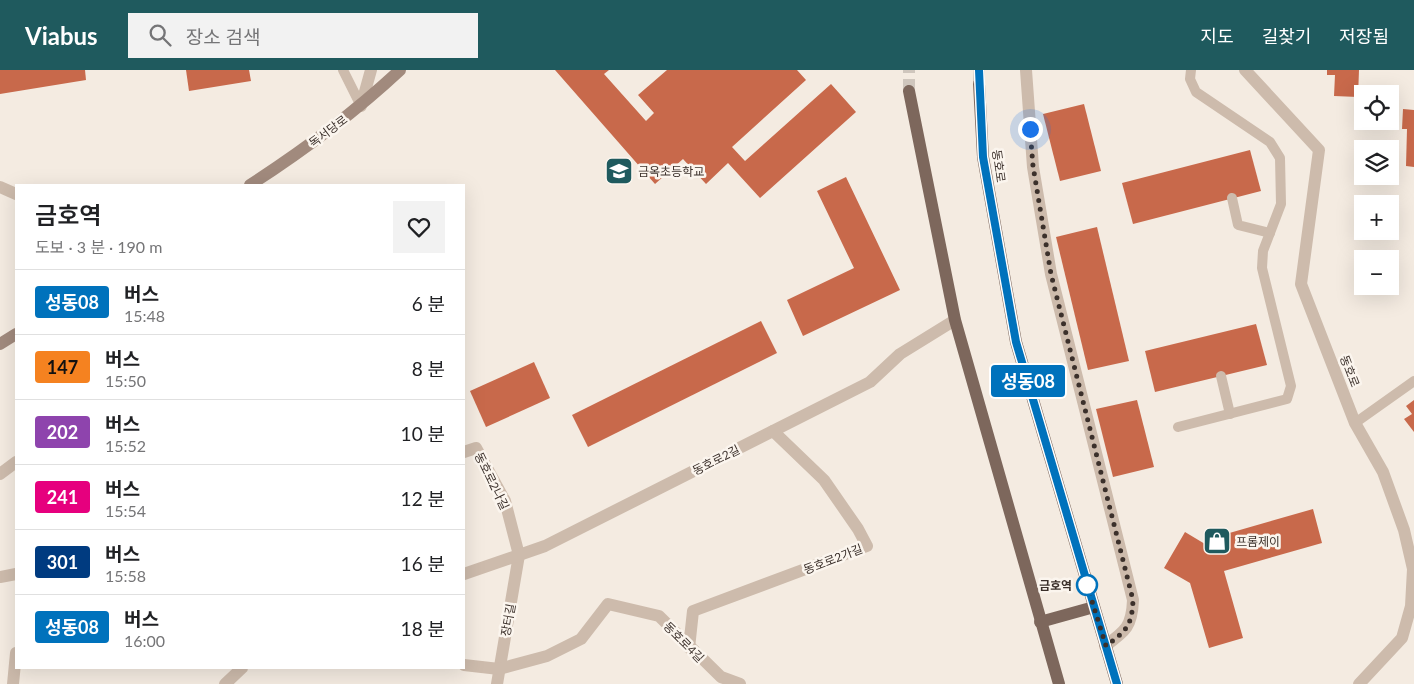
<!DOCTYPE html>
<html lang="ko">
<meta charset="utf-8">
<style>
body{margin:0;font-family:Lato,"Noto Sans KR",sans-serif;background:#f2f2f2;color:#202124;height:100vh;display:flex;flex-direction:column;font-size:19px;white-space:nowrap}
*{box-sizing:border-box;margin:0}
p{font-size:16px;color:#757577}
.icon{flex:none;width:28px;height:28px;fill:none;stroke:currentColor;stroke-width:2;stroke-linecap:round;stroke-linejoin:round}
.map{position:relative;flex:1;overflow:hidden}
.side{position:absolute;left:15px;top:114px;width:450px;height:485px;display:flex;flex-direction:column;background:#fff;border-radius:0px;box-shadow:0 5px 20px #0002}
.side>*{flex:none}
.badge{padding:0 10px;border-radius:4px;font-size:18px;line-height:32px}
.controls{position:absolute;left:1354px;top:15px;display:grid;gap:10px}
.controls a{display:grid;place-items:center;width:45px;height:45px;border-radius:0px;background:#fff;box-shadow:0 5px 20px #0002;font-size:25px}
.you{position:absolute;width:25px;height:25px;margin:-12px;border:4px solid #fff;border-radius:50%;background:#1a73e8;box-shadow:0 0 0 8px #1a73e833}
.map>.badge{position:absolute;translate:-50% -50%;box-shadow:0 0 0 2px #fff}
.round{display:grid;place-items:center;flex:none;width:52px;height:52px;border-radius:0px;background:#f2f2f2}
.overview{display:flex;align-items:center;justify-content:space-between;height:85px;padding:0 20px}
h1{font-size:24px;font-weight:600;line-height:38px}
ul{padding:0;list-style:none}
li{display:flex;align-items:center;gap:15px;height:65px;padding:0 20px;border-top:1px solid #e0e0e0}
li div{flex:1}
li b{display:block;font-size:19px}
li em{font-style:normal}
li .badge{min-width:55px;font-weight:700;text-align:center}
header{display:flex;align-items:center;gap:30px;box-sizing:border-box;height:70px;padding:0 25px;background:#1f5a5e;color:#fff}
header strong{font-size:24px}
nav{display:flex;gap:28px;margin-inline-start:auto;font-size:18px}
.search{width:350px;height:45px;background:#f2f2f2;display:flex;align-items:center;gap:12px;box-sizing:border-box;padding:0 18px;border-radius:0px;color:#757577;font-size:19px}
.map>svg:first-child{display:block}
.building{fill:#c8694b}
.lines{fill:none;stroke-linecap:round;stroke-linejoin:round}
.primary-tunnel{stroke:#cfc6bd;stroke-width:12;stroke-dasharray:12 6;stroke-linecap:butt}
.service{stroke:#cdbbac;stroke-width:10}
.minor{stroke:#cdbbac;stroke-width:12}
.secondary{stroke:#a18a7d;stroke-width:12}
.primary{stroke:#7d675c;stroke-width:12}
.line-casing{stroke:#fff;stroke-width:11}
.line{stroke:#0072bc;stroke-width:8}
.walk{stroke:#3b302b;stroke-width:5;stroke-dasharray:0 9}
.stop-dot{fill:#fff;stroke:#0072bc;stroke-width:2.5}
.labels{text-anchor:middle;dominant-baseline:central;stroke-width:5;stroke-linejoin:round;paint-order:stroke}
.street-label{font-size:12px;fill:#3b302b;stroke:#fbf5ee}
.poi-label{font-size:12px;fill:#3b302b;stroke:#fbf5ee;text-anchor:start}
.stop-label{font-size:12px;font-weight:bold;fill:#3b302b;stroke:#fbf5ee;text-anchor:end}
</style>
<header>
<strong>Viabus</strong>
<div class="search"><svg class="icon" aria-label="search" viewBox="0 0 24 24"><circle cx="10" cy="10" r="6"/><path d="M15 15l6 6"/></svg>장소 검색</div>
<nav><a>지도</a><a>길찾기</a><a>저장됨</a></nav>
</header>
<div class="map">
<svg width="1414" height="614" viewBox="0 0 1414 614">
<rect width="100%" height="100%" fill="#f4ebe1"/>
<g class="building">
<path d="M0 0H85L86 10 0 24Z"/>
<path d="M186 0H249L251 11 189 21Z"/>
<path d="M555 0H609L604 4 646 51 654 43 638 25 667 0H797L806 10 732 77 745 91 831 14 856 42 760 128 728 93 706 114 683 89 655 114Z"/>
<path d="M1327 0H1359L1358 27 1334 26 1335 5H1327Z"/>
<path d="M1084 34 1101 101 1060 111 1043 44Z"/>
<path d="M1403 39 1414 40V97L1406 96 1407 59H1402Z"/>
<path d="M1250 80 1261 121 1133 154 1122 113Z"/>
<path d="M846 107 900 220 803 266 787 230 854 198 817 121Z"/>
<path d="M1097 157 1129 291 1088 300 1056 167Z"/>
<path d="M761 251 777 283 588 377 572 345Z"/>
<path d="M1256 254 1267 295 1155 322 1145 281Z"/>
<path d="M534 292 550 328 486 357 470 321Z"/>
<path d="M1137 330 1154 397 1113 407 1096 339Z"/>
<path d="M1414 330V362L1404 349 1412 344 1406 336Z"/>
<path d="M1313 439 1322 473 1224 501 1243 568 1209 578 1190 513 1164 498 1185 462 1205 474 1212 468Z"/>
</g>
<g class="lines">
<g class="primary-tunnel">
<path d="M979 0V14"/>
<path d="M909 21V0"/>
</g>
<g class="service">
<path d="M343 0 361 36"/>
<path d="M1232 128 1238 155 1270 163"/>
<path d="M1221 306 1230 344"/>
<path d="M1355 353 1414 311"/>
<path d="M1178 357 1287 329 1291 316 1262 198 1263 181 1281 134 1280 88 1270 72 1196 22 1190 9 1191 0"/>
</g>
<g class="minor">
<path d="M1026 0 1033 97 1051 204 1133 530C1132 556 1126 561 1105 576"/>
<path d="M1245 0 1319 80 1301 214 1355 353 1383 402 1404 460 1413 499 1411 536 1402 568 1359 614"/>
<path d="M361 36 371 0"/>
<path d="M0 117 16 124"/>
<path d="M464 382 476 378 505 431 519 485 497 614"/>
<path d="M0 404 16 392"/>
<path d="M464 504 545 476 870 312 900 284 955 250"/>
<path d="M0 507 16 504"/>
<path d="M689 578 693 541 867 476 858 459 824 410 773 361"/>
<path d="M464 595 499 599 547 586 581 569 608 534 659 546 721 607 740 614"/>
<path d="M13 614 16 583"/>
<path d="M225 614 242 598"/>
</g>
<g class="secondary">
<path d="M250 115C304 80 354 43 400 0"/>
<path d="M0 274 16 264"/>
</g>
<g class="primary">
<path d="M979 14 983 87 1016 272 1117 614"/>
<path d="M909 21 955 250 1059 614"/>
<path d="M1040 552 1094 537"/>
</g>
</g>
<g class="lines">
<g class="line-casing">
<path id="line" d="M979 0 983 87 1016 272 1117 614"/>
</g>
<use href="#line" class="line"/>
<path class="walk" d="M1030 59 1033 96 1051 204 1133 530C1132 556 1126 561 1106 576L1087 515"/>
</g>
<defs>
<g id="school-square" transform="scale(1.4375)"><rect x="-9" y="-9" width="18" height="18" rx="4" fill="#1f5a5e" stroke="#fbf5ee"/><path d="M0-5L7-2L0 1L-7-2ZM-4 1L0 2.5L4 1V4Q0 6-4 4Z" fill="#fff"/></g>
<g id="shop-square" transform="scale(1.4375)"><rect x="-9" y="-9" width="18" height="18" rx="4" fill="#1f5a5e" stroke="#fbf5ee"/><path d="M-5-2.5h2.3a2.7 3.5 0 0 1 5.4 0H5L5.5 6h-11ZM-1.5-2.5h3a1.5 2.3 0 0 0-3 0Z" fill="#fff"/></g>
</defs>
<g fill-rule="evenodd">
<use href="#school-square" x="619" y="101"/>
<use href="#shop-square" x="1217" y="471"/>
</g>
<circle class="stop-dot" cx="1087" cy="515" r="10"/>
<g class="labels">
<g class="street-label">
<text transform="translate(328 61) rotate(-37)">독서당로</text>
<text transform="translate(999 96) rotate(82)">동호로</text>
<text transform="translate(1350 301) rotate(69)">동호로</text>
<text transform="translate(716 390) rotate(-27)">동호로2길</text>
<text transform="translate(492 411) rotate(64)">동호로2나길</text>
<text transform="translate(833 489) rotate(-21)">동호로2가길</text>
<text transform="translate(508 550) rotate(-80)">장터길</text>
<text transform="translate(684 572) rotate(45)">동호로4길</text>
</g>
<g class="poi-label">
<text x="638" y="101">금옥초등학교</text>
<text x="1236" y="471">프롬제이</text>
</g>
<g class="stop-label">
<text x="1072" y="515">금호역</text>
</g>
</g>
</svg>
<div class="controls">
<a><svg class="icon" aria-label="locate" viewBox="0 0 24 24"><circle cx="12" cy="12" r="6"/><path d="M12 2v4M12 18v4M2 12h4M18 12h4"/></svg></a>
<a><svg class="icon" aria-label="layers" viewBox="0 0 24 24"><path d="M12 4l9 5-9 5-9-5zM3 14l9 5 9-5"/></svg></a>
<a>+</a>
<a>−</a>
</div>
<div class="you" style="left:1030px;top:59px"></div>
<b class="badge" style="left:1028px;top:311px;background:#0072bc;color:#fff">성동08</b>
<section class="side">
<div class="overview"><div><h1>금호역</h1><p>도보 · 3 분 · 190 m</p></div><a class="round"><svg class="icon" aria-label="heart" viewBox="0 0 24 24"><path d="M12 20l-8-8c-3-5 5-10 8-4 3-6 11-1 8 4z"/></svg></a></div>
<ul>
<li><span class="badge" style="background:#0072bc;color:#fff">성동08</span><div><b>버스</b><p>15:48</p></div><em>6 분</em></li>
<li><span class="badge" style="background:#f58220;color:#111">147</span><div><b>버스</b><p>15:50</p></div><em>8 분</em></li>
<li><span class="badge" style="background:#8e44ad;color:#fff">202</span><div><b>버스</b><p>15:52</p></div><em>10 분</em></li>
<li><span class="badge" style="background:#e6007e;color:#fff">241</span><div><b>버스</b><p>15:54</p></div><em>12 분</em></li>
<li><span class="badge" style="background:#003b80;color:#fff">301</span><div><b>버스</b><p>15:58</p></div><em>16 분</em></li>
<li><span class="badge" style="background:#0072bc;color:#fff">성동08</span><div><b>버스</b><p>16:00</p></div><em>18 분</em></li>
</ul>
</section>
</div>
